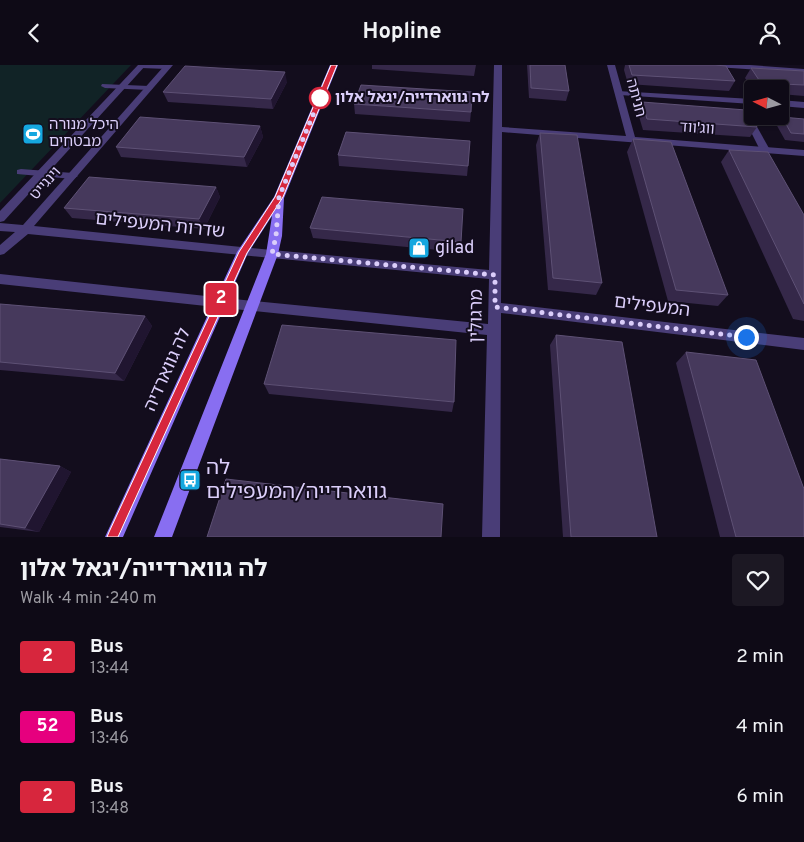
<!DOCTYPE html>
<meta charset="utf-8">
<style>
body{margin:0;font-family:Overpass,"Noto Sans Hebrew",sans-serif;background:#1c1823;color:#f1f3f6;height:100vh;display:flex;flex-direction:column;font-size:19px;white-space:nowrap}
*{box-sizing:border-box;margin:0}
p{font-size:16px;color:#9b9aa1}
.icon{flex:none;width:28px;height:28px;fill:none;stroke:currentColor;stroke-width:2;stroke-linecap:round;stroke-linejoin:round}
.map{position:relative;height:472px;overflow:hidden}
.sheet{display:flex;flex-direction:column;background:#0e0a16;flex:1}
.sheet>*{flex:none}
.badge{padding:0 10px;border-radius:4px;font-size:18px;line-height:32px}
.needle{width:32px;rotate:276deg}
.tools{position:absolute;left:744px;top:15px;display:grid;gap:10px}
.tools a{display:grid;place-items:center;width:45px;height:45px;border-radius:5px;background:#0e0a16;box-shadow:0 1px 4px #0004,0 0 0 1px #2e2b35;font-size:25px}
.you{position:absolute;width:25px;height:25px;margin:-12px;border:4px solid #fff;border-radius:50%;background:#1a73e8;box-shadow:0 0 0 8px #1a73e833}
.map>.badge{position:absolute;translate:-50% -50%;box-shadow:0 0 0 2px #fff}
.round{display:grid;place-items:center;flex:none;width:52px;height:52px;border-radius:5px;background:#1c1823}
.summary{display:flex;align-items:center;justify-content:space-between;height:85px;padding:0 20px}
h1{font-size:24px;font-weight:700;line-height:38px}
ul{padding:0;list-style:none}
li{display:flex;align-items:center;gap:15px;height:70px;padding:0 20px}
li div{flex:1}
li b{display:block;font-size:19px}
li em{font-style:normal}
li .badge{min-width:55px;font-weight:700;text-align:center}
header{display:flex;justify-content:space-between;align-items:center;height:65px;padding:0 20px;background:#0e0a16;font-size:22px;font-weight:700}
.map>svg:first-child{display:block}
.green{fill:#112326}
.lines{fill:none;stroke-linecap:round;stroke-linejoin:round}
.service{fill:#493d77;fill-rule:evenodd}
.minor{fill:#493d77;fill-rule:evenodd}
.tertiary{fill:#493d77;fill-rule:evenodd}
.secondary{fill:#886ef1;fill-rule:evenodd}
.wall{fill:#352849}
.shaded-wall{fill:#201530}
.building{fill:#46395c;stroke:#5e5175}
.line{fill:#d7263d;stroke:#fff}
.walk{stroke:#dbcefa;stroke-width:5;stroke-dasharray:0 9}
.stop-dot{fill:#fff;stroke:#d7263d;stroke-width:2.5}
.labels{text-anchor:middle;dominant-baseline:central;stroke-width:4;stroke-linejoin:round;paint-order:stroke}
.far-stop-label{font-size:15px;font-weight:bold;fill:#dbcefa;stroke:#130d1d;text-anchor:start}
.far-street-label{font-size:15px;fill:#dbcefa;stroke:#130d1d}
.far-poi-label{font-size:15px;fill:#dbcefa;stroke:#130d1d;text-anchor:start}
.street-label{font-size:18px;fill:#dbcefa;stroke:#130d1d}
.poi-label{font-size:18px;fill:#dbcefa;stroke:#130d1d;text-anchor:start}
.near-poi-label{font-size:21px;fill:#dbcefa;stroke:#130d1d;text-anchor:start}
</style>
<header><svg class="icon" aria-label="back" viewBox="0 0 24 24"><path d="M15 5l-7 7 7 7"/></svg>Hopline<svg class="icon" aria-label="person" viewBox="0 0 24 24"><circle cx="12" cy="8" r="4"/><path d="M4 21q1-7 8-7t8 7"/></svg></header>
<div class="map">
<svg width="804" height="472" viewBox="0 0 804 472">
<rect width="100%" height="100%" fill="#130d1d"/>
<path class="green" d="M0 0H131L0 138Z"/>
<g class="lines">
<g class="service">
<path d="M138 0H168L171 2 167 4 141 3H138Z"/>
<path d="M102 19 149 21 153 23 149 25 105 23 101 21Z"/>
<path d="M617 26 752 34V39L620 30 616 28Z"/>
<path d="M780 35 804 37V43L780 41Z"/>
<path d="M747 48 751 51 770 85 768 87H762L760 85 743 51Z"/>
<path d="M66 58 84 59 88 62 84 65 63 63V59Z"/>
<path d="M21 104 73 108 78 111 73 114 17 109V105Z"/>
</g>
<g class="minor">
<path d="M494 0H502V62L626 71 607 0H615L635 72 804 85V91L502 67 501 238 804 273V285L501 248 500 472H482L487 270 253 246 249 245 247 241 249 237 253 236 488 259 489 214 272 193 266 189 272 185 489 205Z"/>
<path d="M712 0H750L804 4V8L716 2Z"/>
</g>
<g class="tertiary">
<path d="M138 0H146L4 156 0 157V146Z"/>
<path d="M165 0H173L34 161 272 185 278 189 276 192 272 193 28 169 4 189 0 190V180L15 167 0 166V158L23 160Z"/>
<path d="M0 209 253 236 257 237 259 241 257 245 253 246 0 219Z"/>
</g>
<path class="secondary" d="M330 0H338L284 133 282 171 278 189 172 472H154L266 189 272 151 248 188 123 472H105L237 187 274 132Z"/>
</g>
<g class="wall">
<path d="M372 0H476L474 11 372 4Z"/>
<path d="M527 0H565L569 26 566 36 529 33Z"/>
<path d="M625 0H715L735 16 729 26 628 19 624 5Z"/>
<path d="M751 3 804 6V31L780 29V24H752L745 13Z"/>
<path d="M287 17 273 44 168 37 163 27Z"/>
<path d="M642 37 757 62 750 72 643 65 638 48Z"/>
<path d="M354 39 471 47 470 57 355 49Z"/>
<path d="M782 52 804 54V77L785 75 776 59Z"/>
<path d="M260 61 263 72 247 102 121 92 116 82Z"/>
<path d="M540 68 602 218 596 230 548 225 536 80Z"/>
<path d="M633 74 728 230 718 241 668 236 627 87Z"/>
<path d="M729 85 804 150V256L793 254 721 97Z"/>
<path d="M338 90 468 101 467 111 339 101Z"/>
<path d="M216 122 220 132 204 164 72 153 64 143Z"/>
<path d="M310 163 461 177 459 187 313 173Z"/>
<path d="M0 239 145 251 152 261 124 316 0 305Z"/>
<path d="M556 270 657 472H563L550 280Z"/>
<path d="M686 287 804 472H720L676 298Z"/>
<path d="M264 319 454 337 452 347 269 329Z"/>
<path d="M0 394 60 401 71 407 39 467 0 462Z"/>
</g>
<g class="shaded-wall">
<path d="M285 7 287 17 273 44 271 34Z"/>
<path d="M260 61 263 72 247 102 244 92Z"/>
<path d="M216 122 220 132 204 164 199 154Z"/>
<path d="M145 251 152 261 124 316 115 308Z"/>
<path d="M60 401 71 407 39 467 25 463Z"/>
</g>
<g class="building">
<path d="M530 0H565L569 26 531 23Z"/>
<path d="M629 0H715L726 1 735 16 632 10Z"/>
<path d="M185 1 285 7 271 34 163 27Z"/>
<path d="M751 3 804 6V20L761 18Z"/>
<path d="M361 20 472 27 471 47 354 39Z"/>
<path d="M642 37 746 45 757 62 647 54Z"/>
<path d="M140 52 260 61 244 92 116 82Z"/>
<path d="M782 52 804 54V69L791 68Z"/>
<path d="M346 67 470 76 468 101 338 90Z"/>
<path d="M540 68 577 70 602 218 553 213Z"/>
<path d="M633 74 671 77 728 230 676 225Z"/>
<path d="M729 85 768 87 804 150V239Z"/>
<path d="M89 112 216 122 199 154 64 143Z"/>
<path d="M322 132 463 144 461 177 310 163Z"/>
<path d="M0 239 145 251 115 308 0 297Z"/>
<path d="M282 260 456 275 454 337 264 319Z"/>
<path d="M556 270 622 277 657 472H571Z"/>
<path d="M686 287 756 295 804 424V472H736Z"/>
<path d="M0 394 60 401 25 463 0 459Z"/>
<path d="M226 414 443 439 441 472H207Z"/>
</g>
<path class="line" d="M331 0H337L283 132 247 188 118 472H107L109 467 239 187 275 132Z"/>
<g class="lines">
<path class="walk" d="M320 33 279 132 276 171 272 189 495 210V242L746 272"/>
</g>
<defs>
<g id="stadium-square" transform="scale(1.125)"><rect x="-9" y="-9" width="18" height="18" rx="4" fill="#15a7df" stroke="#130d1d"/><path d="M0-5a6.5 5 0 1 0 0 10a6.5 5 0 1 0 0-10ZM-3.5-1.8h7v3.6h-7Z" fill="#fff"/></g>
<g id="shop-square" transform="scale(1.125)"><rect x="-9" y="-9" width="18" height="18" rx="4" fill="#15a7df" stroke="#130d1d"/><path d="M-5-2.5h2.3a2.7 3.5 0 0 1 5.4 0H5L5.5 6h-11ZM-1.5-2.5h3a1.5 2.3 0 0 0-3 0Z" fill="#fff"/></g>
<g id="bus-square" transform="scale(1.125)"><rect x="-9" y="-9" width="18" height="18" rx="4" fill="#15a7df" stroke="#130d1d"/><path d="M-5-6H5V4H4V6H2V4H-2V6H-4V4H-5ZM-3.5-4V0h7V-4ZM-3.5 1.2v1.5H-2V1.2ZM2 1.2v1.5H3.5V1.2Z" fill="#fff"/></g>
</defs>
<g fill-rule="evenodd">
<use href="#stadium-square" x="33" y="69"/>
<use href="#shop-square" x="419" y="183"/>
<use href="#bus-square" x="190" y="415"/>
</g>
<circle class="stop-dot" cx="320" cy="33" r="10"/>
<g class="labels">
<g class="far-stop-label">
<text x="335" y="33">לה גווארדייה/יגאל אלון</text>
</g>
<g class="far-street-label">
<text transform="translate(635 33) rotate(75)">חניתה</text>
<text transform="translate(697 64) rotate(4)">ווג'ווד</text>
<text transform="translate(46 119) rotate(-48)">וינגייט</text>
</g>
<g class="far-poi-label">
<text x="49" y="60">היכל מנורה<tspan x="49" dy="17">מבטחים</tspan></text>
</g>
<g class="street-label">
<text transform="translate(160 161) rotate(6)">שדרות המעפילים</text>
<text transform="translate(652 242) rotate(7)">המעפילים</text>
<text transform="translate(477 251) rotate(-89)">מרגולין</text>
<text transform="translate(168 305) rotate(-66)">לה גווארדיה</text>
</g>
<g class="poi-label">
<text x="435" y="183">gilad</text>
</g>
<g class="near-poi-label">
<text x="206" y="403">לה<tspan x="206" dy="24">גווארדייה/המעפילים</tspan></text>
</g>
</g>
</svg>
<div class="tools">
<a><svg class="needle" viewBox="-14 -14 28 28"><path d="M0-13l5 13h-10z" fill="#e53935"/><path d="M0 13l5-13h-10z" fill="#9b9aa1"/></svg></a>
</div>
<div class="you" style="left:746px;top:272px"></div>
<b class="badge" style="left:221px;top:234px;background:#d7263d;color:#fff">2</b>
</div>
<section class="sheet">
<div class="summary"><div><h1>לה גווארדייה/יגאל אלון</h1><p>Walk · 4 min · 240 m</p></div><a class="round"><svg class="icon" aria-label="heart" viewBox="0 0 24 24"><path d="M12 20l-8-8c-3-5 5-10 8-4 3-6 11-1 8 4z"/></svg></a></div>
<ul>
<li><span class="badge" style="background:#d7263d;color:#fff">2</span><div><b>Bus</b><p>13:44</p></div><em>2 min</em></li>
<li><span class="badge" style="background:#e6007e;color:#fff">52</span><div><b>Bus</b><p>13:46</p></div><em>4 min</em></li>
<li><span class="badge" style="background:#d7263d;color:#fff">2</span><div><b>Bus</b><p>13:48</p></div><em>6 min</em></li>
</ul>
</section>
